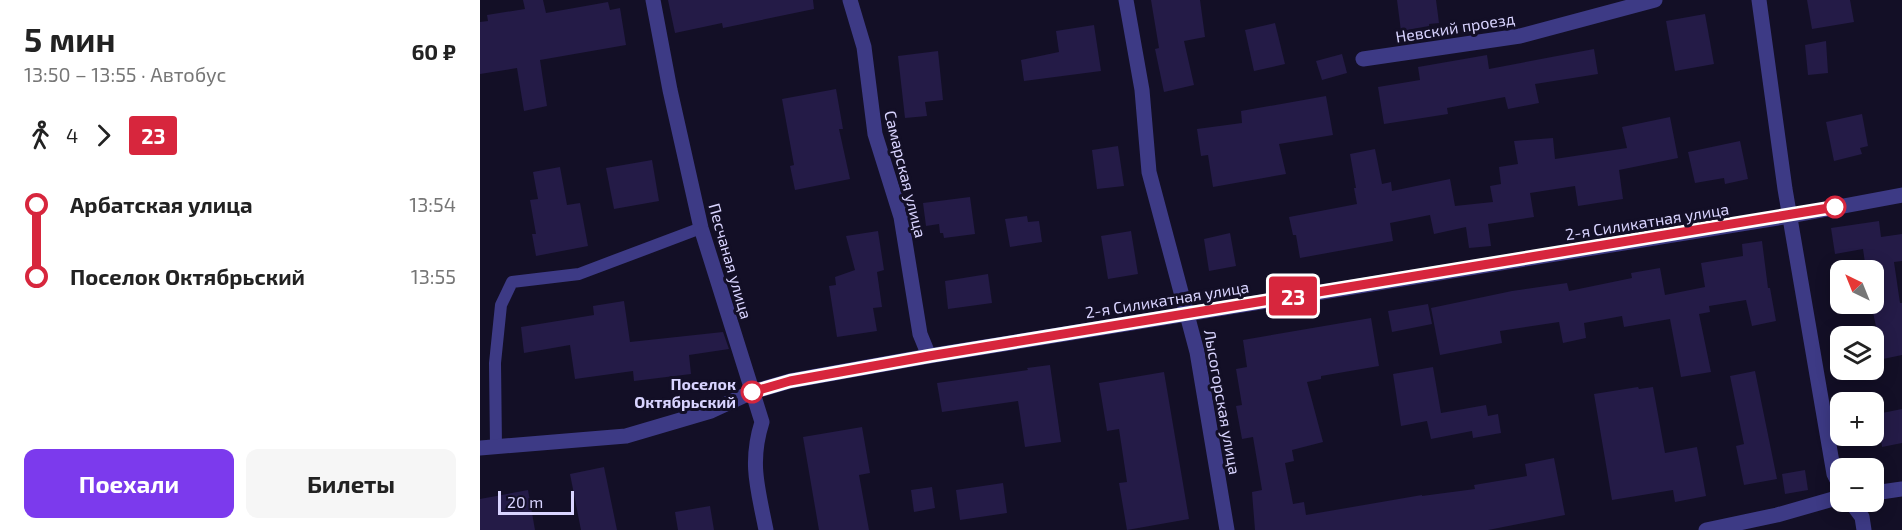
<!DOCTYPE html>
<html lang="ru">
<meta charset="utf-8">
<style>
body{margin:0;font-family:"Exo 2",sans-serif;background:#f6f6f6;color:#222;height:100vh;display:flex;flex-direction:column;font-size:22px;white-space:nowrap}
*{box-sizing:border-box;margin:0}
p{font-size:20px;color:#767676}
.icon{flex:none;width:33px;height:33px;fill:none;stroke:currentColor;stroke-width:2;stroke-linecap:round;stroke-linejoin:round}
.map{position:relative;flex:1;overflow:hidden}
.side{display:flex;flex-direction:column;background:#fff;width:480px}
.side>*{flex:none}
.badge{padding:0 12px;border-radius:4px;font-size:21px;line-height:39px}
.needle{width:39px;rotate:317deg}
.fabs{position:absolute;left:1350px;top:260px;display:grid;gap:12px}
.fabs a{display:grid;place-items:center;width:54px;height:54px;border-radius:12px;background:#fff;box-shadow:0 3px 15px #0003;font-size:30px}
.scale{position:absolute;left:18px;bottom:15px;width:76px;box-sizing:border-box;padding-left:6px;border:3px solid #d9d4ff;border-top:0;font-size:16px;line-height:21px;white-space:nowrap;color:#d9d4ff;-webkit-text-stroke:4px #130f26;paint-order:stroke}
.map>.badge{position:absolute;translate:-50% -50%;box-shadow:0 0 0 3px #fff}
.legs{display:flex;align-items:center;gap:9px;height:66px;padding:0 24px;font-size:20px}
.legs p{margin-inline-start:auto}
.headline{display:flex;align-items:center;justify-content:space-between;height:102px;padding:0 24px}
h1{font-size:33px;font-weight:700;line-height:45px}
.button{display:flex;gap:12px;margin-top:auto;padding:12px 24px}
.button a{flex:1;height:69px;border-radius:12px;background:#7c3aed;color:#fff;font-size:24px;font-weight:700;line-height:69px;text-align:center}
.button a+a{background:#f6f6f6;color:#222}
ul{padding:0 24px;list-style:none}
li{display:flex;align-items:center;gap:21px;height:72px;font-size:22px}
li i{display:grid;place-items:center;width:9px;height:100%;margin:0 8px;background:currentColor}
li i::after{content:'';width:15px;height:15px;margin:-8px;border:4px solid;border-radius:50%;background:#fff}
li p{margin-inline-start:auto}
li:first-child i{background:linear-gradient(#0000 50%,currentColor 0)}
li:last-child i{background:linear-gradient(currentColor 50%,#0000 0)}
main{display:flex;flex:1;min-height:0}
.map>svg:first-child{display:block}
.building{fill:#241b47}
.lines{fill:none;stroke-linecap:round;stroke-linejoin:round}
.service{stroke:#3d3a85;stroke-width:12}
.minor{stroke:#3d3a85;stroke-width:15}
.tertiary{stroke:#3d3a85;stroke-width:15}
.line-1-casing{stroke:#fff;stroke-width:14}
.line-1{stroke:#d7263d;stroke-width:9}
.stop-1-dot{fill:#fff;stroke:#d7263d;stroke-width:3}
.labels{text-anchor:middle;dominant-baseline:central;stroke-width:6;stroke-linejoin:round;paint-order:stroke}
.street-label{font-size:16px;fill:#d9d4ff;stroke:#130f26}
.stop-label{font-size:16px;font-weight:bold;fill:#d9d4ff;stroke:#130f26;text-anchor:end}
</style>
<main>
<section class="side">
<div class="headline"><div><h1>5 мин</h1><p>13:50 – 13:55 · Автобус</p></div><b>60 ₽</b></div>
<div class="legs"><svg class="icon" aria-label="walk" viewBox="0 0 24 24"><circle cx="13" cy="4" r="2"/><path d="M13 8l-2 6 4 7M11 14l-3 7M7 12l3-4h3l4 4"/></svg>4<svg class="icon" aria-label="forward" viewBox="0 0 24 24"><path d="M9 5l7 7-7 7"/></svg><b class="badge" style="background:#d7263d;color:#fff">23</b></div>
<ul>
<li><i style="color:#d7263d"></i><b>Арбатская улица</b><p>13:54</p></li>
<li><i style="color:#d7263d"></i><b>Поселок Октябрьский</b><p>13:55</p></li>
</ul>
<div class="button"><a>Поехали</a><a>Билеты</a></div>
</section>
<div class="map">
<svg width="1422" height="530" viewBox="0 0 1422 530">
<rect width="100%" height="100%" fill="#130f26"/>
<g class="building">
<path d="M43 0H63L66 13 128 2 130 10 140 8 146 45 60 60 67 106 44 111 37 68 0 74V22L8 21 7 15 45 9Z"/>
<path d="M188 0H333L334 9 243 28 242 23 195 33Z"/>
<path d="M671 0H720L725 37 704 41 714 85 684 92 675 49 679 48Z"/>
<path d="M917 0H956L959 23 949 24V26L921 31Z"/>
<path d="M1327 0H1370L1374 22 1332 29Z"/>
<path d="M1225 14 1234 64 1195 71 1186 21Z"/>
<path d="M795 23 805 64 774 71 765 30Z"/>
<path d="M614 25 621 71 544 81 541 60 579 52 576 31Z"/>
<path d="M1346 41 1348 73 1328 75 1325 45Z"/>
<path d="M1114 49 1118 74 1055 84 1059 103 1028 109 1025 97 967 108 968 114 904 124 898 87 940 80 938 67 1007 55 1009 69Z"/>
<path d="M458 51 463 100 445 102 447 116 425 118 418 56Z"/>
<path d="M862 54 867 73 842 80 836 61Z"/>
<path d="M356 89 363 129H359L370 179 315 190 310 166 314 165 302 99Z"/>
<path d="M846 96 853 135 799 144 806 174 733 187 728 155 721 156 717 129 762 123 761 111Z"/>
<path d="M1382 114 1388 146 1380 148 1382 154 1354 161 1346 122Z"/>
<path d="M1190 117 1198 158 1139 170 1143 199 1098 206 1095 186 1050 193 1054 217 1008 224 1011 246 989 248 986 227 954 234 950 215 910 223 913 241 820 258 816 235H813L809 217 877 204 874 188H876L870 154 895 149 902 184 911 182 912 191 970 179 975 206 1013 202 1010 186 1021 184 1019 167 1038 164 1034 141 1073 138 1075 159 1147 148 1142 127Z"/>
<path d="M1260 141 1268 179 1245 184 1244 178 1215 183 1208 152Z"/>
<path d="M638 146 644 186 617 189 612 150Z"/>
<path d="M172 160 179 201 134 209 126 168Z"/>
<path d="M80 167 87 205 100 203 108 246 56 256 52 234H56L50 200 58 199 53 172Z"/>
<path d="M490 197 495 234 464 238 463 233H460L459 224 446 226 443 203Z"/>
<path d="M547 216 548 222 559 221 562 242 530 247 525 219Z"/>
<path d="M1399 221 1401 237 1422 234V261L1414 262 1420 303H1422V355L1403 359 1391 303H1394V270H1386L1383 249 1355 254 1351 228Z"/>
<path d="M398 231 404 270 397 272 402 307 393 308 397 331 357 337 349 286 356 285 355 277 375 270 366 236Z"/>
<path d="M651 231 658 274 628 279 621 236Z"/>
<path d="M750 233 756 266 729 271 724 239Z"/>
<path d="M1282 241 1288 288H1290L1296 321 1272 326 1266 300 1229 306 1230 312 1219 314 1231 372 1201 377 1190 319 1144 327 1142 316 1104 323 1106 338 1083 343 1079 322 1020 331 1022 343 960 355 951 308 1032 291 1087 283 1089 291 1152 278 1151 273 1180 268 1185 295 1225 287 1221 263 1263 256 1262 244Z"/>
<path d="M508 274 512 303 468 309 465 281Z"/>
<path d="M144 301 150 342 243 332 249 349 209 355 211 374 154 381 153 371 95 379 90 345 44 353 41 327 114 315 113 306Z"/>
<path d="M948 304 952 324 912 332 908 311Z"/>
<path d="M891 318 899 366 841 376V379L827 382 843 442 812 450 814 461 805 463 813 504 824 502 826 515 942 495V496L995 489 994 485 1047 476 1045 464 1074 458 1085 515 1008 530H775L772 492 782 490 773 437 762 439 756 406 762 405 756 369 767 367 763 340Z"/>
<path d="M570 365 581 442 545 447 538 401 462 412 457 383 548 370 547 368Z"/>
<path d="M953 367 961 413 1006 405 1008 416 1018 414 1021 433 993 438 992 431 951 439 947 421 921 426 913 374Z"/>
<path d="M1275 371 1297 479 1264 485 1256 446 1264 444 1250 376Z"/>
<path d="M684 372 709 519 647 530 639 483 647 482 639 429 627 431 619 383Z"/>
<path d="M1158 387 1159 389 1173 387 1185 453 1217 447 1226 496 1195 502 1193 490 1132 500 1114 394Z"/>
<path d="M1422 409V443L1402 447 1397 414Z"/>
<path d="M382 427 390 473 379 475 389 530H339L323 437Z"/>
<path d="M124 467 137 530H101L90 474Z"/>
<path d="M1325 470 1328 490 1305 494 1302 474Z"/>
<path d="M523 483 527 513 480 520 476 490Z"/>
<path d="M452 487 455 508 434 512 431 490Z"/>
<path d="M48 490 55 530H0V499Z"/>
<path d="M230 506 234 530H198L195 512Z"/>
</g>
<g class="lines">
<path class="service" d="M16 447 15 363 21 305 32 282 99 274 221 228"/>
<g class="minor">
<path d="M173 0 190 90 221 228 282 422C269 463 278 489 286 530"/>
<path d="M370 0 384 47 395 134 421 217 440 334 449 356"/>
<path d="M646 0 662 90 669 172 717 352 747 530"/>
<path d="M1279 0 1305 189 1354 474 1360 486"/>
<path d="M883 59 1040 36 1175 0"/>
<path d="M0 448 146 436 231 411 272 392"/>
<path d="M1394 493 1422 489"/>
<path d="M1370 501 1382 517 1384 530"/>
<path d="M1226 530 1297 515 1360 497"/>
</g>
<path class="tertiary" d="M272 392 310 381 449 356 1310 216 1422 195"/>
</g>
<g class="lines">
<g class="line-1-casing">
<path id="line-1" d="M272 392 310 381 449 356 1355 207"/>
</g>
<use href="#line-1" class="line-1"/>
</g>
<g class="stop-1-dot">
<circle cx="1355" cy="207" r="10"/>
<circle cx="272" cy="392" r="10"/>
</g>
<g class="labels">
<g class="street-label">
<text transform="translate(975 27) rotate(-9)">Невский проезд</text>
<text transform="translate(426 174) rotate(76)">Самарская улица</text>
<text transform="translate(1167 221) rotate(-9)">2-я Силикатная улица</text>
<text transform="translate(251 261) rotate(74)">Песчаная улица</text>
<text transform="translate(687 299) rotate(-9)">2-я Силикатная улица</text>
<text transform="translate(743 402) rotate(80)">Лысогорская улица</text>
</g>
<g class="stop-label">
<text x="256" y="383">Поселок<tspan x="256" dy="18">Октябрьский</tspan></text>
</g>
</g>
</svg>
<div class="fabs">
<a><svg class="needle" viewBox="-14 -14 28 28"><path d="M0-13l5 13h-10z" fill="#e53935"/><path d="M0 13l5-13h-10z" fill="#767676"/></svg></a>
<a><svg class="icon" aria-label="layers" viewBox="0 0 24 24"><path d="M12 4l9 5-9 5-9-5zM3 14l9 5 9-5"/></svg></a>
<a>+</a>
<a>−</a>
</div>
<div class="scale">20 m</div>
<b class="badge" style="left:813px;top:296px;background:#d7263d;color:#fff">23</b>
</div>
</main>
